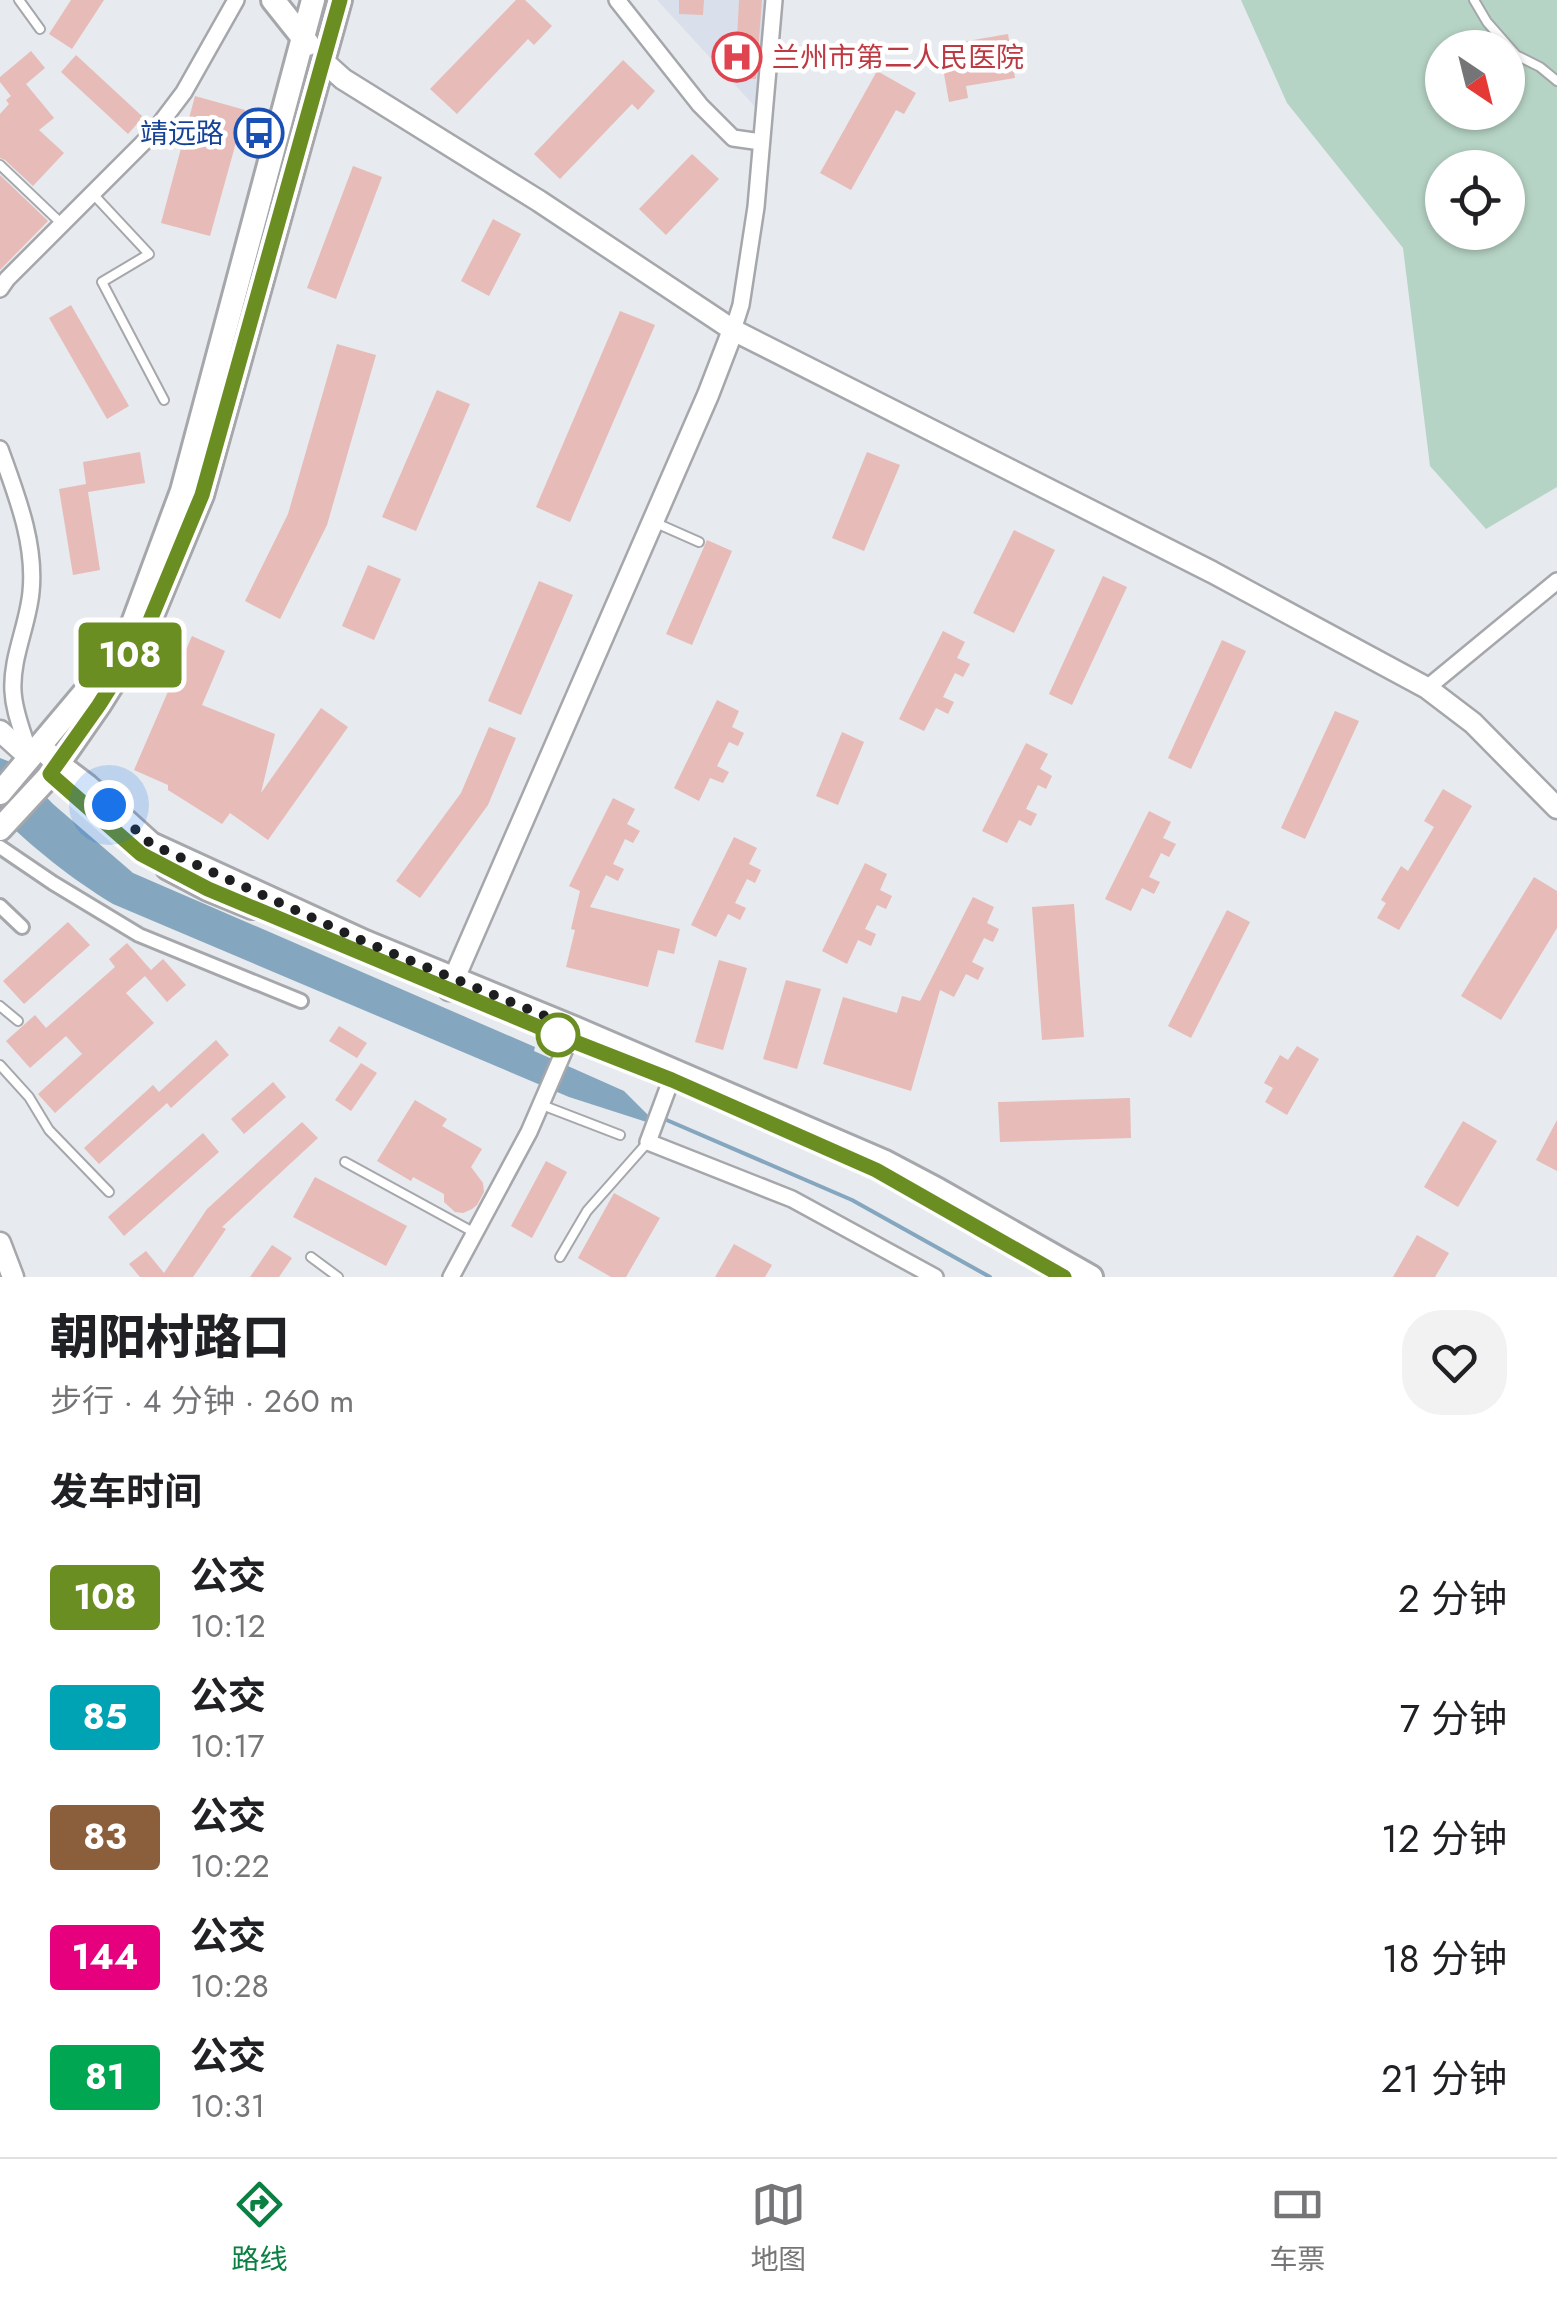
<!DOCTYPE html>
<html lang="zh">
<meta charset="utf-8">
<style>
body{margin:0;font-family:Jost,"Noto Sans SC",sans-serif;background:#f2f2f2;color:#202124;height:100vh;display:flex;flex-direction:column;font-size:38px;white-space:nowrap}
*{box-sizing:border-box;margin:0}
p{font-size:32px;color:#757577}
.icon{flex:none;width:55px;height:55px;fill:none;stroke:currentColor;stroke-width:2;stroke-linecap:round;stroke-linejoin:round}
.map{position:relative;height:1277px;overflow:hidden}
.details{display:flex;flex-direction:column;background:#fff;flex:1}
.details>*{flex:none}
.badge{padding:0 20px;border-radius:8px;font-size:35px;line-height:65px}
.needle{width:65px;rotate:145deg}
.controls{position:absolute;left:1425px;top:30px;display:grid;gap:20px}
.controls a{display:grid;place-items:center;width:100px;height:100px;border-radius:50%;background:#fff;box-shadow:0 2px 8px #0004;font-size:50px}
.you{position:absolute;width:50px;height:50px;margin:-25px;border:8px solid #fff;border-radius:50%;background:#1a73e8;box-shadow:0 0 0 15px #1a73e833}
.map>.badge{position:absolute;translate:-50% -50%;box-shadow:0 0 0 5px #fff}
h2{padding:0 50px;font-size:38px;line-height:90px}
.round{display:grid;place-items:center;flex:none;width:105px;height:105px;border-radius:40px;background:#f2f2f2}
.headline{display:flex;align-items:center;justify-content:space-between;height:170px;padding:0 50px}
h1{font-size:48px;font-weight:800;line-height:75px}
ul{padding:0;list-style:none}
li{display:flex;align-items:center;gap:30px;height:120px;padding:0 50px}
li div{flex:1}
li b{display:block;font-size:38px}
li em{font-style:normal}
li .badge{min-width:110px;font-weight:700;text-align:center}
.menu{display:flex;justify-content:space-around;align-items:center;height:140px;border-top:2px solid #e0e0e0;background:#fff;font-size:28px;color:#757577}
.menu a{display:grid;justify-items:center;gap:5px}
.menu .active{color:#0b8043}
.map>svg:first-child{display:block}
.built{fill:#d9e0eb}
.green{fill:#b6d4c5;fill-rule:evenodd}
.water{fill:#84a6be}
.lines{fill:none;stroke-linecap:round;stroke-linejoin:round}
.stream{stroke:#84a6be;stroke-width:4}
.building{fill:#e7bbb7}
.service-casing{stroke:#a5a7ab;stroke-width:12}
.pedestrian-casing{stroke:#a5a7ab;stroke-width:18}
.minor-casing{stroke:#a5a7ab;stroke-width:20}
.tertiary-casing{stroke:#a5a7ab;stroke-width:25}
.secondary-casing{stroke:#a5a7ab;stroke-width:28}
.service{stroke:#fff;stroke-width:8}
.pedestrian{stroke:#fff;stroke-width:12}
.minor{stroke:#fff;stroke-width:15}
.tertiary{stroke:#fff;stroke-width:20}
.secondary{stroke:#fff;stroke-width:22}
.line-casing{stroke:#fff;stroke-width:22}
.line{stroke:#6b8e23;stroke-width:15}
.walk{stroke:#1d1e1f;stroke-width:10;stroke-dasharray:0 18}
.stop-dot{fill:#fff;stroke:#6b8e23;stroke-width:5}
.labels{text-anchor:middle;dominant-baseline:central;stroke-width:9;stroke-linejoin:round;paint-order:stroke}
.health-label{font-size:28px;fill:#be3a42;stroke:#fff;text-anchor:start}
.transit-label{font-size:28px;fill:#164399;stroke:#fff;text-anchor:end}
</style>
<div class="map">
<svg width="1557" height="1277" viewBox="0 0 1557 1277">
<rect width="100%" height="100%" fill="#e7eaee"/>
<path class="built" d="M658 0H771L760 112 658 1Z"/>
<path class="green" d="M1241 0H1557V487L1486 529 1430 466 1403 248 1287 103ZM1442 48H1508V112H1442ZM1442 168H1508V232H1442Z"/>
<path class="water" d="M0 758 13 763 53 804 133 873 535 1047 534 1051 624 1091 659 1126 569 1097 113 904C69 877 37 851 0 816Z"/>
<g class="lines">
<path class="stream" d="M662 1118 852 1200 990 1277"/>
</g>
<g class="building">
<path d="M71 0H104L72 49 49 34Z"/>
<path d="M516 0H525L552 26 534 45 528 39 457 114 430 89Z"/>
<path d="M679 0H704L703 15 679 14Z"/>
<path d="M739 0H762L756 79 735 78Z"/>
<path d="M1008 34 1015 78 966 86 968 98 949 102 939 46Z"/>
<path d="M31 51 45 68 26 84 54 118 39 130 64 153 33 186 5 160 0 158V114L9 104 6 100 11 96 0 82V77Z"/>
<path d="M76 55 143 117 128 134 61 72Z"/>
<path d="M623 60 655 91 638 110 632 104 560 179 534 154Z"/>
<path d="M877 71 916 93 904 114 896 110 851 190 820 173Z"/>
<path d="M195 96 245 110 210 236 161 223Z"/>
<path d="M692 154 719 179 666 235 639 209Z"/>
<path d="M353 166 382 177 336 299 307 288Z"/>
<path d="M0 175 48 221 0 270Z"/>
<path d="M493 219 521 234 489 296 461 281Z"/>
<path d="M71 305 129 406 107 419 49 318Z"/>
<path d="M620 311 655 325 570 522 536 507Z"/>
<path d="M337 344 376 355 327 525 280 619 245 601 288 514Z"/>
<path d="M437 390 470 404 416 531 382 517Z"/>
<path d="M140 452 145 483 88 492 100 570 73 575 59 489 86 484 83 462Z"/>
<path d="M867 452 900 465 864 551 832 538Z"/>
<path d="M1014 530 1055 550 1014 633 973 613Z"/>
<path d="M707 540 732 551 692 645 666 634Z"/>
<path d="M368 565 401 579 374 640 342 626Z"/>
<path d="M1103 576 1127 587 1072 705 1049 694Z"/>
<path d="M539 581 573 595 521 715 488 701Z"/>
<path d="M943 631 965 642 957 658 970 664 963 677 955 673 943 697 954 702 948 714 936 708 924 731 899 719Z"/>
<path d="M192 636 225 651 202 705 275 734 261 793 321 708 348 727 268 840 230 813 222 824 168 790V785L134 770Z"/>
<path d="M1222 640 1246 651 1191 769 1168 758Z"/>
<path d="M717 700 739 711 732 727 744 733 738 746 729 742 717 766 729 772 723 783 710 778 699 801 674 788Z"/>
<path d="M1335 711 1359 721 1305 839 1281 828Z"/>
<path d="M489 727 516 738 488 805 420 898 396 881 461 793Z"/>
<path d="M842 732 864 742 838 805 816 796Z"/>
<path d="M1026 743 1048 754 1040 769 1052 776 1046 789 1038 785 1026 809 1037 814 1031 826 1019 820 1007 843 982 831Z"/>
<path d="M1443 789 1472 806 1399 930 1377 918 1386 903 1381 900 1401 866 1408 871 1434 827 1424 821Z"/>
<path d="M613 798 635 809 627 824 640 831 633 843 625 839 613 864 624 869 618 881 606 875 590 907 680 929 674 954 658 950 648 987 566 967 575 930 571 929 580 891 569 886Z"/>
<path d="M1149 811 1171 822 1163 838 1176 844 1169 857 1161 853 1149 877 1160 882 1154 894 1142 888 1131 911 1105 899Z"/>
<path d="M734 837 757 848 749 864 761 870 755 883 747 879 735 903 746 908 740 920 728 914 716 937 691 925Z"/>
<path d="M865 863 887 874 880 890 892 896 886 909 877 905 865 929 876 934 871 946 858 940 847 964 822 951Z"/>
<path d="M1534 877 1557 891V928L1501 1020 1461 996Z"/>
<path d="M973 897 994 907 987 923 999 929 993 942 984 938 972 962 984 968 978 980 966 974 954 997 940 990 911 1091 823 1064 843 997 897 1013 902 996 920 1001Z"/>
<path d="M1074 904 1084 1037 1042 1040 1032 907Z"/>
<path d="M1227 910 1250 922 1191 1038 1168 1026Z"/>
<path d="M68 922 90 945 24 1004 3 981Z"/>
<path d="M127 943 151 970 163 959 186 985 167 1002 145 976 126 993 154 1023 55 1113 38 1094 82 1054 66 1036 30 1068 6 1041 35 1015 46 1028 115 967 109 959Z"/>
<path d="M719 960 747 968 723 1050 695 1042Z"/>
<path d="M786 980 821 989 797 1069 763 1059Z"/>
<path d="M339 1026 367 1043 357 1058 329 1041Z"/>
<path d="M216 1040 229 1055 171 1108 167 1103 99 1164 84 1148 153 1085 159 1092Z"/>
<path d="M1297 1046 1319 1059 1287 1115 1265 1102 1273 1088 1264 1083 1280 1055 1288 1060Z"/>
<path d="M361 1063 377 1073 351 1111 335 1100Z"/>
<path d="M273 1082 286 1097 244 1134 231 1119Z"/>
<path d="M1130 1098 1131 1138 1000 1142 998 1102Z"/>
<path d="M415 1100 447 1119 442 1126 482 1149 471 1167 483 1183 484 1192 477 1205 472 1209 463 1213 455 1212 444 1202V1194L413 1177 411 1181 377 1161Z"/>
<path d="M1557 1120V1171L1536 1160Z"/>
<path d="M1463 1121 1497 1141 1458 1207 1424 1187Z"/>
<path d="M302 1122 318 1138 222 1227 226 1229 193 1277H140L129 1264 146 1251 164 1273 207 1209Z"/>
<path d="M203 1133 219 1152 124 1236 108 1217Z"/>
<path d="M546 1161 567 1172 532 1238 511 1226Z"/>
<path d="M315 1177 407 1226 386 1266 293 1217Z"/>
<path d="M614 1193 660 1218 626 1277H611L578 1258Z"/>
<path d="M1417 1235 1449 1253 1435 1277H1393Z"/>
<path d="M734 1244 772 1265 765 1277H715Z"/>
<path d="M272 1245 292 1258 279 1277H250Z"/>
</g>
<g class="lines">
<g class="service-casing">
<g id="service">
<path d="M19 0 40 29"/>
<path d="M1474 0 1487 22 1516 55 1540 67 1557 81"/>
<path d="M0 165 63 225"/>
<path d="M93 194 149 254 102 282 164 400"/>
<path d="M656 523 699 542"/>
<path d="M0 1006 18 1021"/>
<path d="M0 1065 29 1097 49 1130 109 1192"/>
<path d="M542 1105 620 1135"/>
<path d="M345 1162 475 1233"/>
<path d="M311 1257 338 1277"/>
<path d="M560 1257 587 1211 648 1142"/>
</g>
</g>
<g class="pedestrian-casing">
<g id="pedestrian">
<path d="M0 847 53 883 139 935 301 1001"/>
<path d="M0 906 22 927"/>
</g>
</g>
<g class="minor-casing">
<g id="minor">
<path d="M617 0 700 105 733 138 761 142"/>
<path d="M0 289 7 279 153 133 184 92 236 0"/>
<path d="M733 330 741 305 756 207 774 0"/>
<path d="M0 449C16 494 36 543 31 592 28 625 11 658 13 691 14 715 25 735 30 758"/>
<path d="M1427 688 1557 581"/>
<path d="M677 1072 671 1080 648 1142 792 1199 935 1277"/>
<path d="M451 1277 529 1132 574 1028"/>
</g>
</g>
<g class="tertiary-casing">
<g id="tertiary">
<path d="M323 61 343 79 539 201 733 330 1212 572 1427 688 1473 723 1557 808"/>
<path d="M0 731 30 758"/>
<path d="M449 990 708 395 733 330"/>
<path d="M0 1243 13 1277"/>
</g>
</g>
<g class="secondary-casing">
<g id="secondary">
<path d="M273 0 308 44"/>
<path d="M40 746 58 764 87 786 151 844 365 942 574 1028 883 1161 938 1190 1091 1277"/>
<path d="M0 793 85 692 133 623 182 491 313 0"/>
<path d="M0 829 51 774 99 705 146 630 202 495 340 0"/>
<path d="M168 868 208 889 252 907"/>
</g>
</g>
<use href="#service" class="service"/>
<use href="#pedestrian" class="pedestrian"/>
<use href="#minor" class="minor"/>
<use href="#tertiary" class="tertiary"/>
<use href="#secondary" class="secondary"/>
</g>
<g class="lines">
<g class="line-casing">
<path id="line" d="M340 0 202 495 146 630 99 705 50 774 141 854 208 889 570 1040 672 1080 876 1170 1064 1277"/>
</g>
<use href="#line" class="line"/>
<path class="walk" d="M109 805 151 844 365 942 574 1028 570 1040 558 1035"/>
</g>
<defs>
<g id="hospital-ring" transform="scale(2.5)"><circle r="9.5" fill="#fff" stroke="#e0444e" stroke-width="1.5"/><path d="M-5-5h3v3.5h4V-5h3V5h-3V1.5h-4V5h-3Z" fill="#e0444e"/></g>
<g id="bus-ring" transform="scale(2.5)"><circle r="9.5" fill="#fff" stroke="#1a4fb4" stroke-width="1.5"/><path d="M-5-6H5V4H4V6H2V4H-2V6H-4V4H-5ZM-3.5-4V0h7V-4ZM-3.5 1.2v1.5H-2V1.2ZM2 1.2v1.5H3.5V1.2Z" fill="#1a4fb4"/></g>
</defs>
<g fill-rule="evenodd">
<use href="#hospital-ring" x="737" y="57"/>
<use href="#bus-ring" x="259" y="133"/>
</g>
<circle class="stop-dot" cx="558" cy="1035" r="20"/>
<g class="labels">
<g class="health-label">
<text x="772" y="57">兰州市第二人民医院</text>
</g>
<g class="transit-label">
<text x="224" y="133">靖远路</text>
</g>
</g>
</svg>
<div class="controls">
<a><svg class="needle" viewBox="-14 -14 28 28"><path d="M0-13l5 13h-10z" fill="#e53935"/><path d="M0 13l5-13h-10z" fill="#757577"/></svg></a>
<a><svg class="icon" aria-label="locate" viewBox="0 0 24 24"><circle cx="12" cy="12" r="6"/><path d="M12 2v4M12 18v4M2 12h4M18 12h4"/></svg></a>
</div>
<div class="you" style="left:109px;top:805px"></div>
<b class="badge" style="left:130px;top:655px;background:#6b8e23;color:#fff">108</b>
</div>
<section class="details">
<div class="headline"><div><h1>朝阳村路口</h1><p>步行 · 4 分钟 · 260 m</p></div><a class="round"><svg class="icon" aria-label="heart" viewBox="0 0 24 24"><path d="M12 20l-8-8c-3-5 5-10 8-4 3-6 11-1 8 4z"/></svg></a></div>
<h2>发车时间</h2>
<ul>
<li><span class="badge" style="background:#6b8e23;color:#fff">108</span><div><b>公交</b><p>10:12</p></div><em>2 分钟</em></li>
<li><span class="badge" style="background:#00a3b4;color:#fff">85</span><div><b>公交</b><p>10:17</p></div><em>7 分钟</em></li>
<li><span class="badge" style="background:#8b5e3c;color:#fff">83</span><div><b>公交</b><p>10:22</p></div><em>12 分钟</em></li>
<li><span class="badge" style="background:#e6007e;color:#fff">144</span><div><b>公交</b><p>10:28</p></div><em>18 分钟</em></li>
<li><span class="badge" style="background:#00a651;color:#fff">81</span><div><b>公交</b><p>10:31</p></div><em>21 分钟</em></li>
</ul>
</section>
<nav class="menu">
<a class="active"><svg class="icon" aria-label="directions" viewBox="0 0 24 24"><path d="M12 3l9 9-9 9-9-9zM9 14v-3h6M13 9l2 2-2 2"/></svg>路线</a>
<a><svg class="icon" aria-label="map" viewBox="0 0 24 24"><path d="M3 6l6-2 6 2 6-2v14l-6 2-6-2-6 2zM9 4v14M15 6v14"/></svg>地图</a>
<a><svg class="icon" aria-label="tickets" viewBox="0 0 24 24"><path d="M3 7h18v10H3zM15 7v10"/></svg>车票</a>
</nav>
